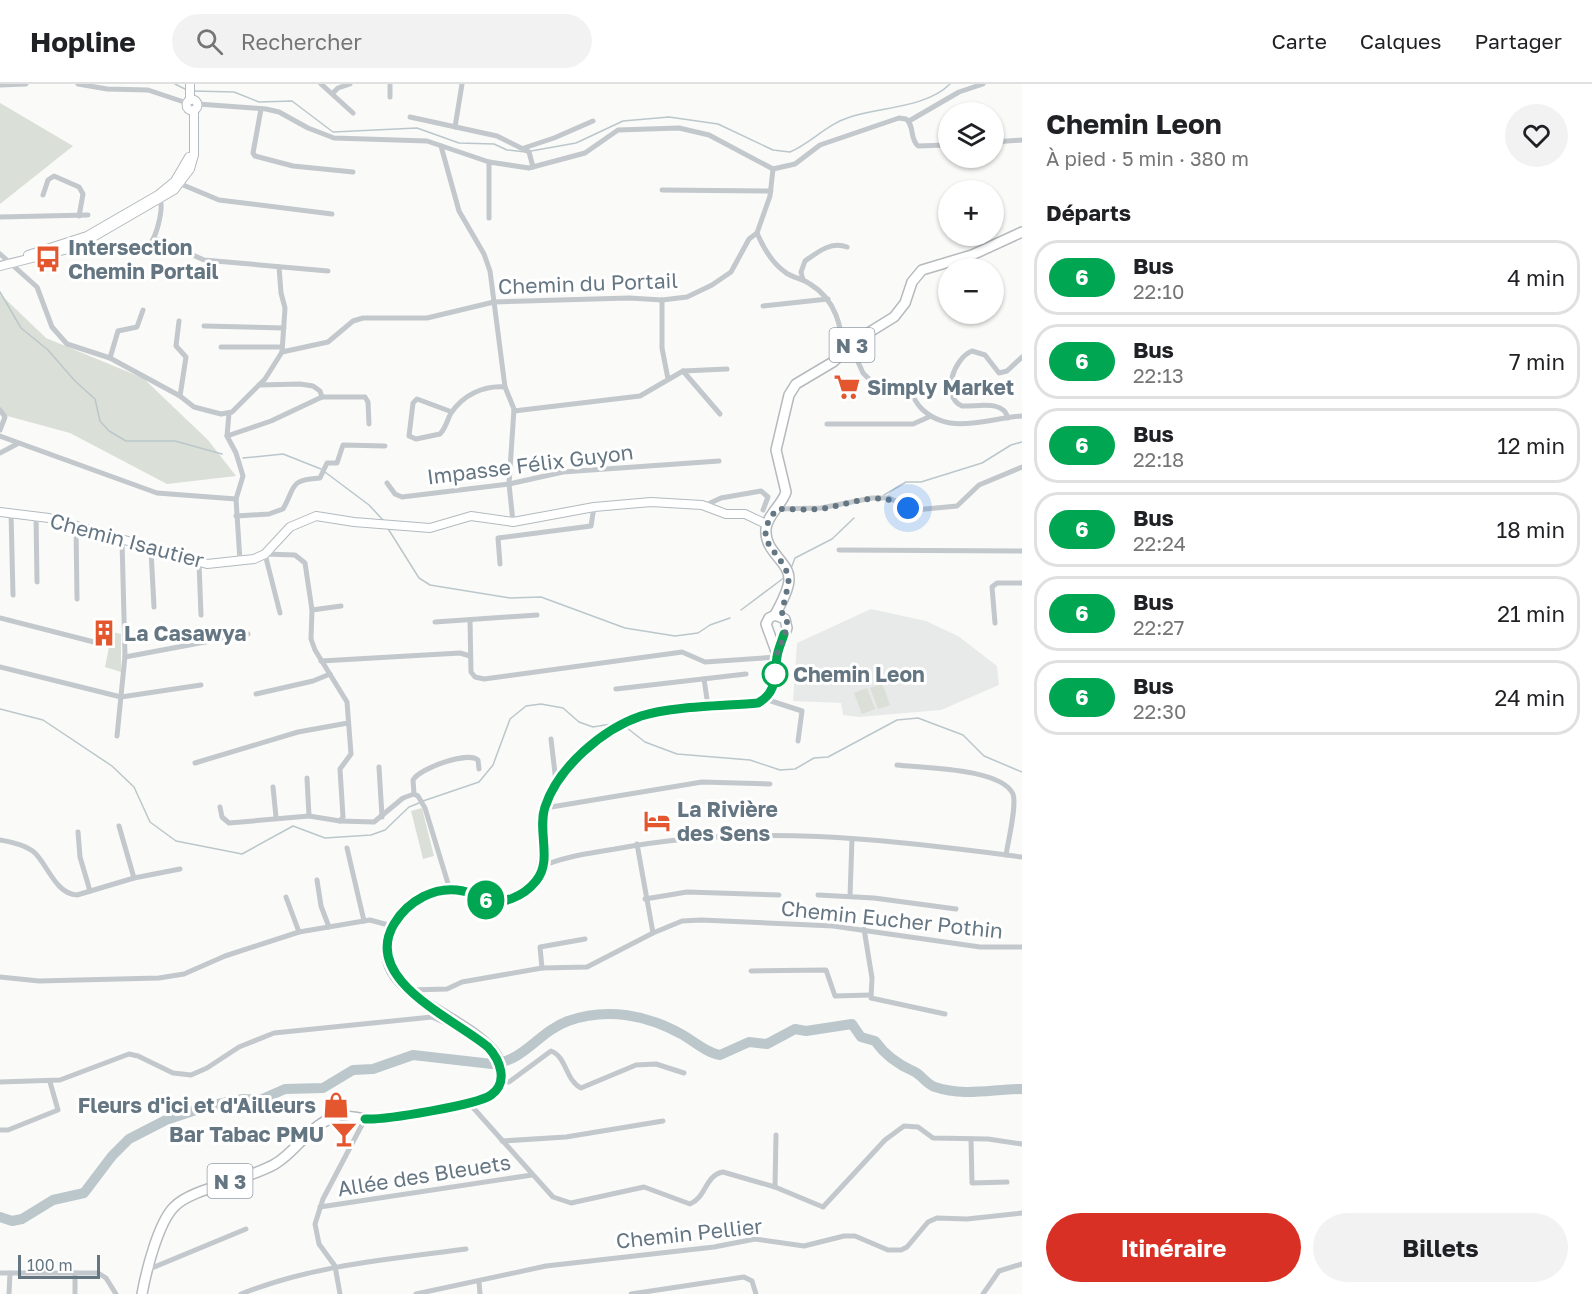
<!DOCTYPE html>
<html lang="fr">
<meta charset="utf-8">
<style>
body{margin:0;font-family:"Golos Text",sans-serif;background:#f2f2f2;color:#202124;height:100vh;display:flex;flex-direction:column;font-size:22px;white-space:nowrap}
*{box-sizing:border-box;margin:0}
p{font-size:20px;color:#757577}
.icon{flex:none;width:33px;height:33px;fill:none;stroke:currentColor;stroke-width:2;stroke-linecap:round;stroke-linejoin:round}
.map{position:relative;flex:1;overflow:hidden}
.drawer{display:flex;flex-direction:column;background:#fff;width:570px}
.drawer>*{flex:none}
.badge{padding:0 12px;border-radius:20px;font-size:21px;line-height:39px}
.buttons{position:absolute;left:938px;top:18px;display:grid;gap:12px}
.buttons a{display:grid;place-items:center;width:66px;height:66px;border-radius:50%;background:#fff;box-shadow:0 2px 4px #0004;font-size:30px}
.scale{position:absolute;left:18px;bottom:15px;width:82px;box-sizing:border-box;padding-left:6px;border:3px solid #657683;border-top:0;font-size:16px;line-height:21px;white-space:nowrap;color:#657683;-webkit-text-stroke:4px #fff;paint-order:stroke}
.you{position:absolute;width:30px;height:30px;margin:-15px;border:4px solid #fff;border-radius:50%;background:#1a73e8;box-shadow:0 0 0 9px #1a73e833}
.map>.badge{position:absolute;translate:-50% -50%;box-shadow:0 0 0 3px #fff}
h2{padding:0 24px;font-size:22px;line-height:54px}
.round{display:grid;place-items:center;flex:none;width:63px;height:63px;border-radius:32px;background:#f2f2f2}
.overview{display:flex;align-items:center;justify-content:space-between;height:102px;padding:0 24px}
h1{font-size:28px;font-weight:700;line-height:45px}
.button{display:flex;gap:12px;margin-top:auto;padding:12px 24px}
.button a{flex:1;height:69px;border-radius:36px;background:#d93025;color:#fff;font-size:24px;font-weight:700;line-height:69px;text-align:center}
.button a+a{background:#f2f2f2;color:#202124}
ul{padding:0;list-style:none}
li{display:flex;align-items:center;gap:18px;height:75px;margin:0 12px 9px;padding:0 12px;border:3px solid #e0e0e0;border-radius:24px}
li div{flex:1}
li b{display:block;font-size:22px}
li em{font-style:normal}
li .badge{min-width:66px;font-weight:700;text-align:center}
header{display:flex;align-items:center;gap:36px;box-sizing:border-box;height:84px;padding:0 30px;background:#fff;border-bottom:2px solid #e0e0e0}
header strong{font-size:28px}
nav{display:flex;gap:33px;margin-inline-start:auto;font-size:21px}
.search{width:420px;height:54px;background:#f2f2f2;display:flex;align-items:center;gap:15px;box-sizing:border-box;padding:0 21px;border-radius:33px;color:#757577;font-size:22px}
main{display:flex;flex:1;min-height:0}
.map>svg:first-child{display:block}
.built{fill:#e8e9e9}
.green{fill:#dadfd7}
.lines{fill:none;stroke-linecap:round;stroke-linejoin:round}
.stream{stroke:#bbc7cb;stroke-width:1.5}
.river{stroke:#bbc7cb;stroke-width:10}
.secondary-casing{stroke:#b3babf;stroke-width:10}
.primary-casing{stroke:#b5babe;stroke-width:12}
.street{stroke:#c3c8cc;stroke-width:5}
.secondary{stroke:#fff;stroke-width:8}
.primary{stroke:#fff;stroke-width:9}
.line-casing{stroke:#fff;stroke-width:14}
.line{stroke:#00a651;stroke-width:9}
.walk{stroke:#657683;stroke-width:6;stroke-dasharray:0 10.8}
.stop-dot{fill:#fff;stroke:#00a651;stroke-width:3}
.labels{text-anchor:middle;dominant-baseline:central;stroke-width:6;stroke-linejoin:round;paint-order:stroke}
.shield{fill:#fff;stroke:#939fa8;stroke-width:1.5}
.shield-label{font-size:20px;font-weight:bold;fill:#657683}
.poi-label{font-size:21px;font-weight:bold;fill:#657683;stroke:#fff;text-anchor:start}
.street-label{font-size:21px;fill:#657683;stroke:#fff}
.stop-label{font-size:21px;font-weight:bold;fill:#657683;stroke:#fff;text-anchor:start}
</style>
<header>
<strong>Hopline</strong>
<div class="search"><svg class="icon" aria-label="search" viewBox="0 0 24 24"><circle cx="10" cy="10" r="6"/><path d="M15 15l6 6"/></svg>Rechercher</div>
<nav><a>Carte</a><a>Calques</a><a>Partager</a></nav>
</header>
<main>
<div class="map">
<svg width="1022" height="1210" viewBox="0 0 1022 1210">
<rect width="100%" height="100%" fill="#fafaf8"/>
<path class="built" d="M871 525 926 537 958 552 997 582 999 601 941 626 859 633 843 631 841 619 793 617 797 559Z"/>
<g class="green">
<path d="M0 19 73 62 0 120Z"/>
<path d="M0 210 46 254 143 294 208 356 236 392 167 400 70 349 0 330Z"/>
<path d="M112 548 121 550V588L105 583Z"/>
<path d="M882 599 890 621 878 625 870 604Z"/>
<path d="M867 604 875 625 862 630 854 609Z"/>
<path d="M422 724 434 772 423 775 411 727Z"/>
</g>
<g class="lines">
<g class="stream">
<path d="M175 0 187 6"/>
<path d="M194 7 234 8 259 18 292 17 333 48 417 44 459 59 494 60 507 66 526 68"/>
<path d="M531 67 576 59 623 37 669 33 718 40 773 66 790 68C811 59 827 40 850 33 880 23 926 24 950 0"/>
<path d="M0 208 21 244 48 266 75 297 95 315 100 337 109 347 126 357H175L222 370"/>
<path d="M243 374 283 370 321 385"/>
<path d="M325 388 369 421 383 436"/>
<path d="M884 411 906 398H921L982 379 1011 361 1022 358"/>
<path d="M387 443 419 494 430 501 510 514 541 513 625 544 675 552 698 549 710 541 730 534"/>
<path d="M790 487 795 474 832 455 854 434"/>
<path d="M741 526 785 493"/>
<path d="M0 625 43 636 112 682 134 703 150 738 176 757 242 770 293 742 325 754 371 751 385 746 409 723 419 719"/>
<path d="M627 644 645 658 677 670 750 676 780 686 795 685 814 674 828 673 897 636 918 634 963 651 984 672 1022 688"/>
<path d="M423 717 479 698 493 681 510 635 526 622 541 620 563 624 579 638 593 643 617 639"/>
</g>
<path class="river" d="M0 1133 12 1137 22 1135 53 1116 84 1109 112 1072 129 1055 166 1036 208 1022 243 1015 260 1016 285 1005 323 1004 353 986 373 985 413 971 492 980C525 977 538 948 568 937 607 923 648 931 683 951 695 958 707 969 720 971L749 958 767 960 795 945 806 947 852 940 861 953 875 957C885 971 897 980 913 987 921 990 926 1000 935 1003 965 1013 992 1005 1022 1005"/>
<g class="secondary-casing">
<g id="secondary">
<path d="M190 0V16"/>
<circle cx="192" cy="21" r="5.5"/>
<path d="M28 171 87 152 158 111 175 97 189 73"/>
<path d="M0 182 76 163 174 106 190 85 194 71V26"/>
<path d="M0 428 49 434 207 480 254 475 265 470 290 443 316 432 354 438 430 444 471 432 513 438 594 423 651 418 702 421 726 430H745L766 440"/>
</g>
</g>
<g class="primary-casing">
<g id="primary">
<path d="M775 531C780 521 789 506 789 495 789 477 764 468 766 445 767 431 782 421 786 408L776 366 789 311 796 300 833 278 860 254 894 233 905 219 912 198 922 186 972 171 1022 148"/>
<path d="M142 1210C146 1188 158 1139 174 1123 185 1111 211 1104 227 1099 243 1093 261 1088 275 1080 299 1066 311 1037 340 1032 351 1031 359 1035 369 1035 388 1036 482 1020 494 1009 504 999 503 982 496 971 477 941 410 920 392 887 386 876 385 859 390 848 401 820 431 803 460 807 468 808 474 812 482 815 496 820 514 816 526 807 550 789 542 764 543 737 544 695 604 644 642 632 674 622 724 622 758 619L765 615 774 602 777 570 787 544 785 535 775 531 769 534 766 540 777 570"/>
</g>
</g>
<g class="street">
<path d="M78 0 107 5 148 6 187 19"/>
<path d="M321 0 353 29"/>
<path d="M0 1 26 0"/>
<path d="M333 9 338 4 350 0"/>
<path d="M390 13V0"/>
<path d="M198 20 266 25 279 28 308 44 334 54 427 57 489 78 529 84 585 69 618 46 679 44 709 51 773 85 795 80 820 61 899 34 906 35C915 42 909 54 918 62L948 61"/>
<path d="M261 25 253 69 255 72 293 82 353 88"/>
<path d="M410 33 497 52 529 68 533 83"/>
<path d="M909 37 959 8 983 0"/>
<path d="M455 43 462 0"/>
<path d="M993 58 1022 56"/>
<path d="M441 62 459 127 484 170 490 187 505 303 514 325 509 400 513 438"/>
<path d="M524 64 554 54 593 37"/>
<path d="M489 78V134"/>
<path d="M176 98 219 116 332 130"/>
<path d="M662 106 771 107"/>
<path d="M43 111 48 96 54 92 79 103 83 110 79 132"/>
<path d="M0 133 88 131"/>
<path d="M757 149C763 163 772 179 785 188 792 194 802 194 810 200 835 215 843 243 842 270"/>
<path d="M154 154 204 176 328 187"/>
<path d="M145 164C156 159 165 123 159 112"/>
<path d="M0 170 37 203 52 243 67 260 110 274 180 312 194 323 221 330 232 328 265 295 282 268 328 258 353 237 363 234H427L494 218 629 214 662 216 687 213 712 201 731 188 749 155 757 149 770 112 773 85"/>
<path d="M279 183 281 209 285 224 282 268"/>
<path d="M803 196 801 188 805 177C818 168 831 157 847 163"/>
<path d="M662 216V264L668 295"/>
<path d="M763 222 828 215"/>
<path d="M179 237 176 262 186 273 180 312"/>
<path d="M204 242 284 244"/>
<path d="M851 262 863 289 871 297 907 304C912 310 915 317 920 323 948 353 988 334 1022 332"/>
<path d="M221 263H282"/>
<path d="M110 274 118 247 137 243 143 226"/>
<path d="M683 287 720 330"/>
<path d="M259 301 300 300 313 302 320 307 322 313"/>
<path d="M0 326 5 333 0 346"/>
<path d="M514 327 640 312 683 287 727 285"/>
<path d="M452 328 417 315 413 319 409 352 416 355 440 350C446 344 447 336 451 329 463 311 484 301 505 303"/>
<path d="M229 329 227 352 236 369 243 392 236 415 240 477"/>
<path d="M1008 334C1003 315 977 323 962 322 940 312 954 274 972 267L985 271 999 289 1007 287 1022 273"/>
<path d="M827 340H913L931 332"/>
<path d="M0 352 157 409 236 415"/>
<path d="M227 352 271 337 322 313H365L368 318 369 340"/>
<path d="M0 369 17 360"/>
<path d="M387 399 395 410 402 413 509 400 563 388 719 377"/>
<path d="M706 421 721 414 761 407 768 413 763 426"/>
<path d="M777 425 821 424 872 414H889L915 426 957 422 979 401 1022 383"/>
<path d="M11 429 13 511"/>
<path d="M36 431 37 498"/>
<path d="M236 432 269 430 283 425C296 403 288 396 320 394L327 379H337L343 361 385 362"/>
<path d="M76 441 77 515"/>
<path d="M151 466 154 523"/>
<path d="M839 466 1022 467"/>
<path d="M199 479 201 531"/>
<path d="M500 480 498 454 591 442 594 423"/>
<path d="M312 526 341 522"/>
<path d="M280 529 265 470 295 471 305 479 312 526 311 555 315 566 347 618 351 670 340 685 343 733 340 737 309 732"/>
<path d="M0 534 94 558"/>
<path d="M470 536 471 588 475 593 484 595 675 569 682 568 705 578 777 573"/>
<path d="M435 538 537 531"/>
<path d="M995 539 992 503 997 499H1022"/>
<path d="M125 573 248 550"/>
<path d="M321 577 460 569 470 572"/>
<path d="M0 583 121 613 201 601"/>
<path d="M704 595 708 622"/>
<path d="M616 605 746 590"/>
<path d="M256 610 313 597 330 590"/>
<path d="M765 615 802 627 798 657"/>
<path d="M117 652 125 572 122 456"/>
<path d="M551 655 556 698"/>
<path d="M195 679 298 648 348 639"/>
<path d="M897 681C923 684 1001 684 1013 710 1017 721 1008 758 1006 771"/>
<path d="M379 683 382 733"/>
<path d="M273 703 276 733"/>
<path d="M220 723 222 733 229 739 309 732 307 694"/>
<path d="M545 724 702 698 770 700"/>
<path d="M340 737 374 738 403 714 414 710"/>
<path d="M78 748 80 773 90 807"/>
<path d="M0 756C12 758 26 761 35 769 48 782 56 810 77 811L134 794 119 742"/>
<path d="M637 760 653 849"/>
<path d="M347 764 364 837"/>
<path d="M544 781C568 772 590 769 615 765 750 739 887 755 1022 773"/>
<path d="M134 794 180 785"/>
<path d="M317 796 321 822 329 843"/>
<path d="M450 806 425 724 418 712 414 710 413 696C420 684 468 667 478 676L479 685"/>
<path d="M818 811 874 814 956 825"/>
<path d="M850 812 852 755"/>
<path d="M286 813 299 848"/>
<path d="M645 815 687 808 779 811"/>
<path d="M864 845 872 894 871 914 945 930"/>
<path d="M542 884 540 863 585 855"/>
<path d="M751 887 826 886 835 912 870 911"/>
<path d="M0 893 39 897 159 894 184 890 225 872 299 848 370 836 392 842"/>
<path d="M410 906 447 905 462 898 542 884 587 883 653 849 682 837 701 836 833 842 980 863H1022"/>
<path d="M0 998 60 996 129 970 138 972 173 989 191 991 207 984 239 963 274 949 432 933 450 941H457"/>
<path d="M501 998H509L551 967C566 972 566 997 581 1004L636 981 656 980 684 989"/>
<path d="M468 1018 553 1113 571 1119 644 1103 690 1120C706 1114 705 1091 723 1088L775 1103 823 1123 885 1056 904 1042 918 1043 933 1054 988 1055 1022 1060"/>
<path d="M0 1046H8L58 1026 50 998"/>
<path d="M971 1055 972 1099 1007 1098"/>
<path d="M502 1057 566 1053 663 1037"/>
<path d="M775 1103 776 1051"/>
<path d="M320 1123 532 1091"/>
<path d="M147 1186 246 1145"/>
<path d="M0 1189H98L106 1194 116 1210"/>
<path d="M75 1189V1210"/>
<path d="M479 1198 480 1210"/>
<path d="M9 1210 10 1189"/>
<path d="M241 1210C314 1181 390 1175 466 1165"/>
<path d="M340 1210 335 1182 319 1160 315 1140 323 1115 365 1035"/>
<path d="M416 1210 546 1182 714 1163 755 1155 804 1162 844 1152H855L888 1166H901L907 1163 928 1138 937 1134 967 1135 1022 1129"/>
<path d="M631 1210 744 1193 752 1197 756 1210"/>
<path d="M983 1210 999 1187 1022 1180"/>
</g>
<use href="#secondary" class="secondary"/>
<use href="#primary" class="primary"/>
</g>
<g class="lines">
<g class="line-casing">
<path id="line" d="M365 1035C385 1036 477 1021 491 1011 509 998 500 976 488 963 455 935 361 896 394 840 408 817 435 801 463 807 470 808 476 813 483 816 502 822 524 812 536 797 553 777 537 747 545 723 558 683 603 645 641 632 671 622 726 622 758 619 778 608 774 591 777 573 778 565 782 557 784 550"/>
</g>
<use href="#line" class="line"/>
<path class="walk" d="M775 590 777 570 787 544V538L782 532C782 521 791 497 788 491 778 463 750 458 777 425 791 425 806 426 820 425 852 421 878 404 908 424"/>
</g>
<defs>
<g id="bus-bare" transform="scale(2.07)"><path d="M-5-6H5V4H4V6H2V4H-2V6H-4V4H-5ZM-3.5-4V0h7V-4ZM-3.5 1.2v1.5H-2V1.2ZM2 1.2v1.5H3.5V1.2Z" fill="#e4572e" stroke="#fff" stroke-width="2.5" paint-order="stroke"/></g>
<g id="supermarket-bare" transform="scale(2.07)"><path d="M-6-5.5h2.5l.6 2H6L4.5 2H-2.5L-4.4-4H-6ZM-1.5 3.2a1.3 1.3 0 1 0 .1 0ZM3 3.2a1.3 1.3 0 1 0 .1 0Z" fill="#e4572e" stroke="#fff" stroke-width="2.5" paint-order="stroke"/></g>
<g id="building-bare" transform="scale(2.07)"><path d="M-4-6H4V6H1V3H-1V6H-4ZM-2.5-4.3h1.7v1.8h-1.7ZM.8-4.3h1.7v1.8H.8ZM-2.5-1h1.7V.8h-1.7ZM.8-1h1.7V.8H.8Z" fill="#e4572e" stroke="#fff" stroke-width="2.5" paint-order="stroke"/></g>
<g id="hotel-bare" transform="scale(2.07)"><path d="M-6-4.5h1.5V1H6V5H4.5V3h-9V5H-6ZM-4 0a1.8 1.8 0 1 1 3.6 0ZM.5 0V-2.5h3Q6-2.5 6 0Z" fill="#e4572e" stroke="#fff" stroke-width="2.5" paint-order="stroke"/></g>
<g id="shop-bare" transform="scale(2.07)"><path d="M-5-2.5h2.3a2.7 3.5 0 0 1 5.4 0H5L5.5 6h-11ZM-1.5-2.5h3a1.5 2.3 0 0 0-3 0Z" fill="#e4572e" stroke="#fff" stroke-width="2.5" paint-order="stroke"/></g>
<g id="bar-bare" transform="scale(2.07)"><path d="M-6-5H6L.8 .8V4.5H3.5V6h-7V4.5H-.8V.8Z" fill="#e4572e" stroke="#fff" stroke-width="2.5" paint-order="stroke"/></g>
</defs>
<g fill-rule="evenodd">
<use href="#bus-bare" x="48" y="175"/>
<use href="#supermarket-bare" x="847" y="303"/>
<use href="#building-bare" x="104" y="549"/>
<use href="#hotel-bare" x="657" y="737"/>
<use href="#shop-bare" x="336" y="1021"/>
<use href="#bar-bare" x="344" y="1050"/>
</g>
<circle class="stop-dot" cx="775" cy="590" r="12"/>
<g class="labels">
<g class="shield">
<rect x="829.5" y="244" width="45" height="34" rx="4.5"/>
<rect x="207.5" y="1080" width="45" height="34" rx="4.5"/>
</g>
<g class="shield-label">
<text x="852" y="261">N 3</text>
<text x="230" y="1097">N 3</text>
</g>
<g class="poi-label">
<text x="68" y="163">Intersection<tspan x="68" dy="24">Chemin Portail</tspan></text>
<text x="867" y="303">Simply Market</text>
<text x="124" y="549">La Casawya</text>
<text x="677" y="725">La Rivière<tspan x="677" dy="24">des Sens</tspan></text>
<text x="316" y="1021" text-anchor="end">Fleurs d'ici et d'Ailleurs</text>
<text x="324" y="1050" text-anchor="end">Bar Tabac PMU</text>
</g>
<g class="street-label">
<text transform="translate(588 199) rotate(-2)">Chemin du Portail</text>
<text transform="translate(530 380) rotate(-7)">Impasse Félix Guyon</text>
<text transform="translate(127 456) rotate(15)">Chemin Isautier</text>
<text transform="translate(892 835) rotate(6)">Chemin Eucher Pothin</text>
<text transform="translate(424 1091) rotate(-9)">Allée des Bleuets</text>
<text transform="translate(689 1149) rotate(-6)">Chemin Pellier</text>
</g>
<g class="stop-label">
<text x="793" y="590">Chemin Leon</text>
</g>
</g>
</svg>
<div class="buttons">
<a><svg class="icon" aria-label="layers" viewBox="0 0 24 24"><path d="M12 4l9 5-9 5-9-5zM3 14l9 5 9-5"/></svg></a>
<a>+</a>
<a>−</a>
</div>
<div class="scale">100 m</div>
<div class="you" style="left:908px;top:424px"></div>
<b class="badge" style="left:486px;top:816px;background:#00a651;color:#fff">6</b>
</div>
<section class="drawer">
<div class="overview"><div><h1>Chemin Leon</h1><p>À pied · 5 min · 380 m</p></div><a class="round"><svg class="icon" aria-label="heart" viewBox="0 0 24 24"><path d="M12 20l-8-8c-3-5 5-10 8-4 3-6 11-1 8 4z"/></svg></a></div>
<h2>Départs</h2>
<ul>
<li><span class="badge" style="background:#00a651;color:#fff">6</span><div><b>Bus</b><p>22:10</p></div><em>4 min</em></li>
<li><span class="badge" style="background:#00a651;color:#fff">6</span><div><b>Bus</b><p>22:13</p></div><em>7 min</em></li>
<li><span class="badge" style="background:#00a651;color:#fff">6</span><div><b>Bus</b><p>22:18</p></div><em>12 min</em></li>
<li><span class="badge" style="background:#00a651;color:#fff">6</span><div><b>Bus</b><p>22:24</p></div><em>18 min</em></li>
<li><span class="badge" style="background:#00a651;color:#fff">6</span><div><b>Bus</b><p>22:27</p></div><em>21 min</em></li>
<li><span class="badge" style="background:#00a651;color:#fff">6</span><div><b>Bus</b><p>22:30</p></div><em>24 min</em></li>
</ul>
<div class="button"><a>Itinéraire</a><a>Billets</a></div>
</section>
</main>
